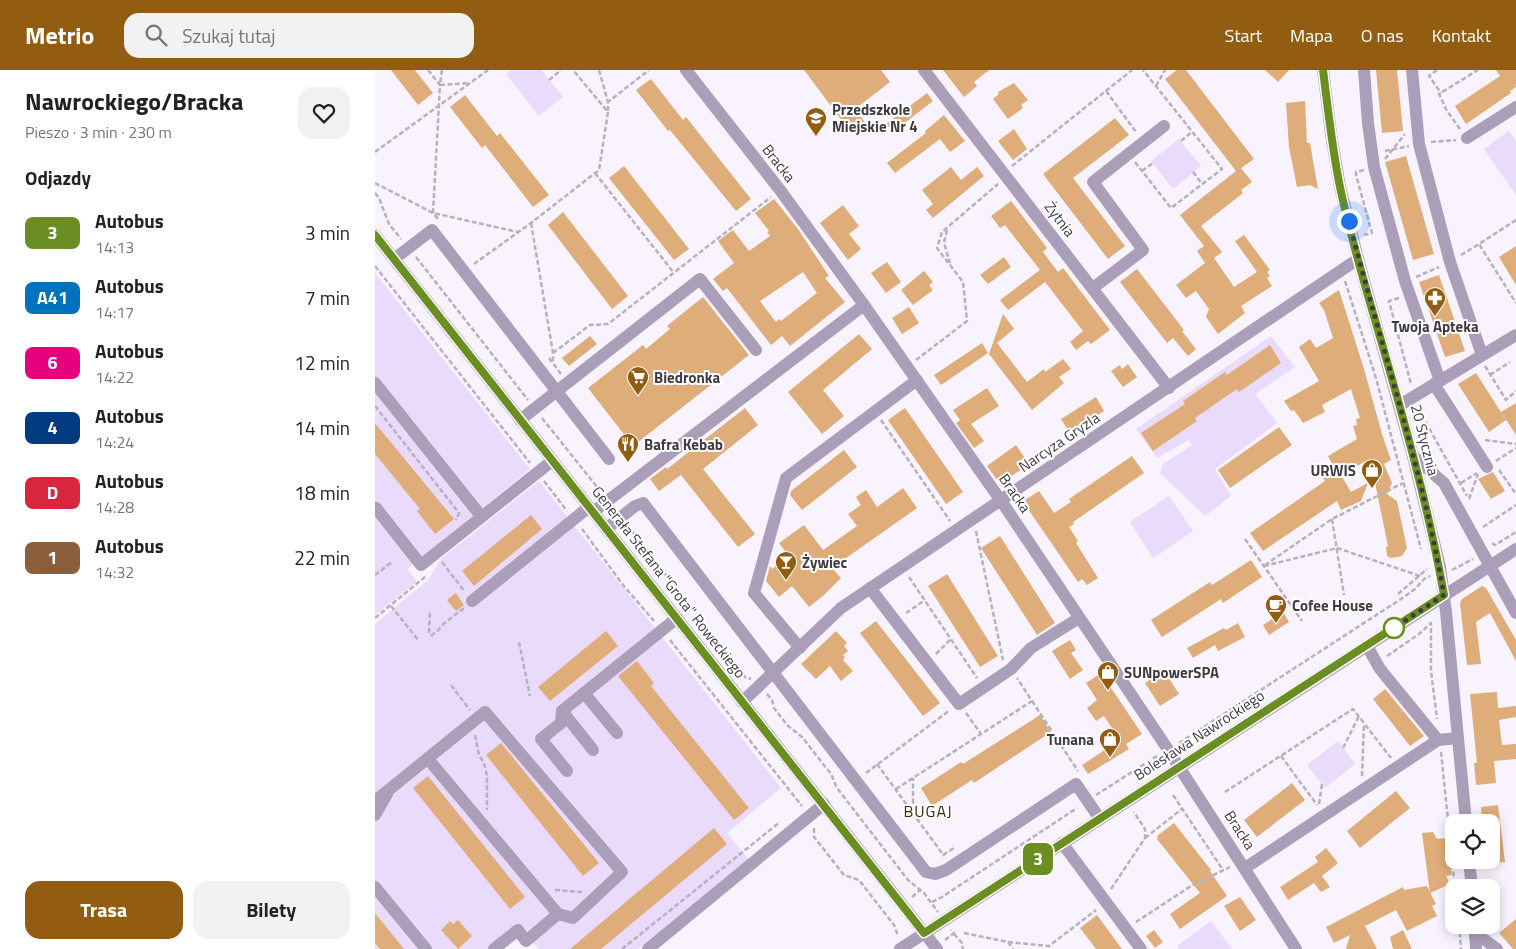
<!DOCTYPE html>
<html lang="pl">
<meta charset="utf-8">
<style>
body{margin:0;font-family:"Titillium Web",sans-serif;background:#f2f2f2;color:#222;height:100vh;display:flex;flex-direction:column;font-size:19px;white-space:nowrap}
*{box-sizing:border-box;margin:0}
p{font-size:16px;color:#767676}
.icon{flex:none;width:28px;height:28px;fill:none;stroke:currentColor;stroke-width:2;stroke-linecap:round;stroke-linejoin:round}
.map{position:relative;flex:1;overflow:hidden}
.sheet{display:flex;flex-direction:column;background:#fff;width:375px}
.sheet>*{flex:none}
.badge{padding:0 10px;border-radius:8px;font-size:18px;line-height:32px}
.controls{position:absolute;left:1070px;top:744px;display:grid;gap:10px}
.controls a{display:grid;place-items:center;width:55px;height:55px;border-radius:10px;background:#fff;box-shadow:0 2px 12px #0003;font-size:25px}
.you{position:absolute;width:25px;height:25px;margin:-12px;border:4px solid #fff;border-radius:50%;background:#1a73e8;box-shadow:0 0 0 8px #1a73e833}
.map>.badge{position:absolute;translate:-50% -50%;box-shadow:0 0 0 2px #fff}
h2{padding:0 25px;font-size:19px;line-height:45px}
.round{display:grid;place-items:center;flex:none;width:52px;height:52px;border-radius:15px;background:#f2f2f2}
.overview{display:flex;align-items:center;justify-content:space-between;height:85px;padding:0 25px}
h1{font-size:24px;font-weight:700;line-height:38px}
.primary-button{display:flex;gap:10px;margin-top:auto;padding:10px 25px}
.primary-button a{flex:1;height:58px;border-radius:15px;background:#925c11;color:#fff;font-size:20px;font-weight:700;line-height:58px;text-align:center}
.primary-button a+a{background:#f2f2f2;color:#222}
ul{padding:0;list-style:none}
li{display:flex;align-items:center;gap:15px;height:65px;padding:0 25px}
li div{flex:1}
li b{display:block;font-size:19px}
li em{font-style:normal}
li .badge{min-width:55px;font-weight:700;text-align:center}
header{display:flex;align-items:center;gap:30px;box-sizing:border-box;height:70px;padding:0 25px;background:#925c11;color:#fff}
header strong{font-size:24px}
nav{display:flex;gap:28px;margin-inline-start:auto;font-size:18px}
.search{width:350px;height:45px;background:#f2f2f2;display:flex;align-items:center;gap:12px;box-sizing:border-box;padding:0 18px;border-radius:15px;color:#767676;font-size:19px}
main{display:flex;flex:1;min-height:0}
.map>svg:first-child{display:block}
.green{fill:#eadafb}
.building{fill:#dead79;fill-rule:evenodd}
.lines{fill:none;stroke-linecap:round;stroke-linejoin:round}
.path{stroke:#b6b1bc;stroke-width:2.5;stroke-dasharray:5 2.5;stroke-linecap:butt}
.minor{stroke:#ab9eb8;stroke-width:12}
.line-casing{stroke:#fff;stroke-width:11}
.line{stroke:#6b8e23;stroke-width:8}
.walk{stroke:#3e3a42;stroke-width:5;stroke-dasharray:0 9}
.stop-dot{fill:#fff;stroke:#6b8e23;stroke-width:2.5}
.labels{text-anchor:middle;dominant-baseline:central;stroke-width:4;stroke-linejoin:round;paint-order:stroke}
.poi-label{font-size:15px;font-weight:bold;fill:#3e3a42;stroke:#fff;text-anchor:start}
.street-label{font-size:15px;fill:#3e3a42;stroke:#fff}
.neighbourhood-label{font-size:16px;letter-spacing:1px;fill:#432908;stroke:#fff}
</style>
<header>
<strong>Metrio</strong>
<div class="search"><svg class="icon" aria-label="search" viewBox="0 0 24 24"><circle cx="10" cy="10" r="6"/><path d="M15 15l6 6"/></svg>Szukaj tutaj</div>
<nav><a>Start</a><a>Mapa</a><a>O nas</a><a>Kontakt</a></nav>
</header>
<main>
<section class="sheet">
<div class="overview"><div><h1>Nawrockiego/Bracka</h1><p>Pieszo · 3 min · 230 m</p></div><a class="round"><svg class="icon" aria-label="heart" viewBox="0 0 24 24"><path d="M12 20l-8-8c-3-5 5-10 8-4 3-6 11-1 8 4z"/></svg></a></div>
<h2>Odjazdy</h2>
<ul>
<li><span class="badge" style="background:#6b8e23;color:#fff">3</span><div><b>Autobus</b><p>14:13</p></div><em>3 min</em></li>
<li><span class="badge" style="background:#0072bc;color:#fff">A41</span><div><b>Autobus</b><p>14:17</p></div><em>7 min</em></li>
<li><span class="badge" style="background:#e6007e;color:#fff">6</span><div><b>Autobus</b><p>14:22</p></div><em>12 min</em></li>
<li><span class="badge" style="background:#003b80;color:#fff">4</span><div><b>Autobus</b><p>14:24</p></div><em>14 min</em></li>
<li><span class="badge" style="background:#d7263d;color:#fff">D</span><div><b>Autobus</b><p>14:28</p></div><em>18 min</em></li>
<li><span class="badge" style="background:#8b5e3c;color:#fff">1</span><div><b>Autobus</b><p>14:32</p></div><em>22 min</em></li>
</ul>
<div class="primary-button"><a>Trasa</a><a>Bilety</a></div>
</section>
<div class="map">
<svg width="1141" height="879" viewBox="0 0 1141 879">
<rect width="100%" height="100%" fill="#f8f3ff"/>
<g class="green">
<path d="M136 0H166L188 27 164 46 131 4Z"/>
<path d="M1134 61 1141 72V125L1109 79Z"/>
<path d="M804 69 826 96 798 119 776 91Z"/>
<path d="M0 203 155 399 32 499 42 511 0 545Z"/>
<path d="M896 266 920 297 880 324 902 353 840 399 856 426 830 446 785 403 788 394 817 375 814 370 782 388 761 359Z"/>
<path d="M164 411 406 718 352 763 373 789 263 879H164L142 855 112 879H0V554L53 510 66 489Z"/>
<path d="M794 426 818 461 778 488 755 452Z"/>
<path d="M963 671 980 694 950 718 932 695Z"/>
<path d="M836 851 857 879H804L802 876Z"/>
</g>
<g class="building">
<path d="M16 0H40L58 23 43 35Z"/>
<path d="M429 0H506L515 12 480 39 491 54 477 64Z"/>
<path d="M568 0H614L599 12 602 16 589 27Z"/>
<path d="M802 0H811L879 89 866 98 877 112 866 120 868 123 826 156 847 182 839 188 859 217 882 202 860 171 869 165 895 200 892 202 895 206 892 208 897 216 866 236 870 243 843 264 831 247 834 239 821 221 811 228 801 215 830 193 822 181 829 176 805 145 861 101 790 9Z"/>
<path d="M890 0H914L903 12Z"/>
<path d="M1001 0H1022L1028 61 1007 63Z"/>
<path d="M1121 0H1141V17L1135 21 1136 23 1091 54 1080 36 1125 6Z"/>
<path d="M276 9 308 50 311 47 376 129 361 141 295 60 293 61 261 20Z"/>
<path d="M639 13 653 30 646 35 648 38 633 49 618 29 624 24 623 22Z"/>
<path d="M552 23 558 31 518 62 511 54Z"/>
<path d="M90 25 122 66 125 63 174 125 158 137 110 75 107 78 75 37Z"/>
<path d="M930 31 932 73H935L943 119 935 115 922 117 914 77 911 33Z"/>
<path d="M569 45 590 71 575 82 565 69 520 103 512 93 551 63 550 61Z"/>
<path d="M740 48 754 65 698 108 750 176 733 189 668 104Z"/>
<path d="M639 59 652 79 638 90 623 71Z"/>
<path d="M1031 86 1059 184 1038 190 1010 92Z"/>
<path d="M249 96 314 179 299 190 234 108Z"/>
<path d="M576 97 586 110 602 97 609 106 558 148 551 140 558 134 547 120Z"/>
<path d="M399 129 423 159 454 206 450 208 470 232 415 276 407 266 396 275 352 218 348 221 338 209 359 193 343 171 358 160 374 181 395 166 392 162 394 161 380 143ZM428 202 442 223 406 251 404 249 401 252 385 231Z"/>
<path d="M636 131 672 178 668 182 683 202 688 198 735 260 716 274 713 271 701 280 695 272 708 261 670 212 633 240 625 230 665 200 630 155 625 158 616 146Z"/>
<path d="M468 135 484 156 474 164 486 179 473 190 445 153Z"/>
<path d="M188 142 253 226 237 239 173 155Z"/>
<path d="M1141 176V215L1124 187Z"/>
<path d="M629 187 636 197 613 214 605 205Z"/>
<path d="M512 192 526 212 511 223 496 203Z"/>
<path d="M762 199 809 260 807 261 821 279 813 286 798 268 792 273 745 212Z"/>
<path d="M549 201 558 212 554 215 558 220 538 235 526 220Z"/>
<path d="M1064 205 1090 281 1070 287 1044 212Z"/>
<path d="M964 220 989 299 1007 364 1016 390 1009 394 1017 413 1012 424 1022 431 1026 450 1032 478 1027 486 1016 488 1012 486 1011 477 1013 476 998 403 996 406 991 391 966 405 976 422 993 413 986 431 966 440 962 431 888 481 875 463 950 411 946 404 959 397 953 386 982 369 978 356 982 355 981 349 985 348 976 319 947 335 950 342 928 353 919 340 916 341 909 331 944 311 924 277 935 269 941 278 958 268 949 240 944 233Z"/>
<path d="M328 227 374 285 258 376 213 318 268 275 271 279 295 259 292 256Z"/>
<path d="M534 237 544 253 527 264 517 248Z"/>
<path d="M628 244 639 259 622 273 652 312 669 299 670 302 688 289 696 299 684 307 689 313 657 340 614 284Z"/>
<path d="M484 264 497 279 448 320 469 346 447 364 413 322Z"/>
<path d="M215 266 222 274 194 296 187 288Z"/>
<path d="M607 273 613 283 566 315 559 305Z"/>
<path d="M895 275 906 293 864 322 862 319 820 348 822 351 778 381 766 363 810 334 808 331 850 302 852 305Z"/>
<path d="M753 294 762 307 748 317 736 301 745 295 747 299Z"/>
<path d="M1101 303 1131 350 1114 362 1083 314Z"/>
<path d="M612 318 624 336 596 354 609 371 599 378 581 353 585 350 578 340Z"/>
<path d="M721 327 729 341 695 363 686 349Z"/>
<path d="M1141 333V365L1126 342Z"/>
<path d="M370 338 383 355 328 399 380 464 363 477 306 405 284 421 275 409 291 397 292 399Z"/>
<path d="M530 338 588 422 571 434 513 350Z"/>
<path d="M0 353 79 449 60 464 42 441 45 439 0 384Z"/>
<path d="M904 357 917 375 855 418 843 400Z"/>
<path d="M641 375 654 394 625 414 612 396Z"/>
<path d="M469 380 482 397 427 440 415 425 416 421Z"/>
<path d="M757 386 769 403 698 452 699 454 694 457 703 471 701 473 723 508 712 515 707 509 703 512 651 436 650 430 664 421 679 443 696 432 694 429Z"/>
<path d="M1118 402 1130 421 1116 429 1103 409Z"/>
<path d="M528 418 542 438 457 498 466 508 449 525 434 537 417 516 404 527 391 511 395 496 397 499 414 486 404 473 429 455 448 480 482 456 473 444 486 435 481 427 491 420 502 437Z"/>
<path d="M156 445 167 459 99 516 87 501Z"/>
<path d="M625 466 680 553 662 565 606 478Z"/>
<path d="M876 490 887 507 848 533 846 529 787 567 776 550 835 512 837 515Z"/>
<path d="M572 504 623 586 605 597 553 516Z"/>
<path d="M1107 516 1111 518 1141 570V591L1115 543 1101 552 1106 594 1092 595 1085 533 1087 529Z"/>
<path d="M81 523 89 535 81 541 72 530Z"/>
<path d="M908 542 914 552 894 565 888 555Z"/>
<path d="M501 551 565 633 548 646 485 563Z"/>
<path d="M863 553 870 567 843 581 840 575 818 588 812 578 849 558 851 560Z"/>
<path d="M231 561 243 576 175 631 163 617Z"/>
<path d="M461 561 472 573 469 576 473 581 468 585 470 587 468 590 478 601 466 611 455 596 441 609 426 594Z"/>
<path d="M695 570 701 580 696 583 708 600 695 609 677 581Z"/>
<path d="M262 591 279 613 276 616 374 738 359 750 243 606Z"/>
<path d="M789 601 804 624 785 636 770 613Z"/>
<path d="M726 603 767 664 751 674 754 679 713 704 707 695 745 670 729 646 721 651 712 638 722 630 711 613Z"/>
<path d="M1010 619 1049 666 1035 676 998 629Z"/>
<path d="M1122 622 1123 638 1141 636V647L1124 650 1127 675 1141 674V689L1119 691 1121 713 1101 715 1099 693H1102L1095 624Z"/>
<path d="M665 645 676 662 599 713 597 710 557 736 546 718 586 692 588 694Z"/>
<path d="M126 673 224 793 208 806 111 685Z"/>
<path d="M53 706 150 827 135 839 38 718Z"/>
<path d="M917 713 930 730 882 767 869 750Z"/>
<path d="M1021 721 1035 738 985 778 972 761Z"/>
<path d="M1123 735 1130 792 1116 793V752H1107L1106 737Z"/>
<path d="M799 753 836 800 835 801 852 826 805 859 795 844 825 823 782 769 783 767 782 766Z"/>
<path d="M339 758 352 774 226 879H195Z"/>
<path d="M1058 762 1062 769 1072 768 1077 805 1071 806 1075 814 1055 823 1047 763Z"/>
<path d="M951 778 963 793 947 806 955 817 946 822 939 813 913 830 905 817 943 792 940 787Z"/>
<path d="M1052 816 1061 834 1057 836 1062 846 1032 861 1021 840 990 856 1002 879H971L975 865 959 873 951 857 1028 817 1029 820Z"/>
<path d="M865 827 881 850 865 861 849 836Z"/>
<path d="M0 843 29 879H5L0 873Z"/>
<path d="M722 845 747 879H721L705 858Z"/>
<path d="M1141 849V879H1138L1124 863Z"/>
<path d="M83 850 97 866 83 879 66 860 75 851 78 854Z"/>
<path d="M779 860 788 872 780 878 771 866Z"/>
<path d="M1028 860 1037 879H1018L1015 867Z"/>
</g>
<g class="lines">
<g class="path">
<path d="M53 0 65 15 58 143 63 149"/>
<path d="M67 0 65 15 94 13"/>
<path d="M224 0 233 32"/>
<path d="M1062 0 1054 6 1066 23"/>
<path d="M174 10 186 0"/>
<path d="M781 16 790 0"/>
<path d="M731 21 761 62"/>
<path d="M233 41V32L274 0"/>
<path d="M1085 59 1072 41 1064 24 1103 0"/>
<path d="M806 71 817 62"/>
<path d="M1056 72 1081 70"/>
<path d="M1010 81 1034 76"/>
<path d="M0 82 113 0"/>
<path d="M1010 89 1030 64"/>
<path d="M760 92 796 138 847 99 768 0"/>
<path d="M637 96 757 0"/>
<path d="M989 100 981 102V105L997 163 989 165"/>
<path d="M767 101 778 93"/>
<path d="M818 102 827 114"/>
<path d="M220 103 299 203"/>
<path d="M0 113 58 143 143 162"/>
<path d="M0 123 4 128 14 154 26 169"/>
<path d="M1141 150 1104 174 1141 233"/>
<path d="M156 153 178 283V292"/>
<path d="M572 160 569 173 575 193"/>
<path d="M1086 185 1104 174"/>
<path d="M41 187 153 330"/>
<path d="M99 194 156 153 224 100 233 42 198 0"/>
<path d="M0 196 155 393"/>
<path d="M1041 207 1064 197"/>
<path d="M970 211 1001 308 1046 479"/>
<path d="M1024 228 1014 231 1036 314"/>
<path d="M178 283 215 255 233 254 396 127"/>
<path d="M174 288 186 304"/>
<path d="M541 290 592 251 588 212 562 178 567 162 623 114"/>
<path d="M1110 296 1131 330 1141 321"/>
<path d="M1115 305 1135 292"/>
<path d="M0 336 84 443 81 450"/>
<path d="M1045 338 1050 351 1092 426"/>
<path d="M167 348 226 422"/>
<path d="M506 350 575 451"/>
<path d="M1110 370 1141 374"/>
<path d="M1121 391 1141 378"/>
<path d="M1124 400 1141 424"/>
<path d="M169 411 192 441"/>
<path d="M1086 413 1102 403"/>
<path d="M1094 429 1103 404"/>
<path d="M957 449 969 525"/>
<path d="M253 456 370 607 376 609"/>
<path d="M1108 457 1141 435"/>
<path d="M207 459 248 515 279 551"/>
<path d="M601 461 628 590"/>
<path d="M870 469 927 551"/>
<path d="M1117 473 1120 475 1141 462"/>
<path d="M67 492 90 522"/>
<path d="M890 495 957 449 1028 413"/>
<path d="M889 496 962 478 1045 506"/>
<path d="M1077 500 1098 489"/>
<path d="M0 505 17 492"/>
<path d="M534 507 602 608"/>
<path d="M1023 524 1052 499"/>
<path d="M16 536 44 571"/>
<path d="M531 543 550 530"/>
<path d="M0 548 51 506"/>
<path d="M67 555 89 538"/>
<path d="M54 563 55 541"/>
<path d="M56 566 68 556"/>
<path d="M295 570 427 736"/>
<path d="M144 572 155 626"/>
<path d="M561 584 576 569"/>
<path d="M1012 586 1044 564 1056 553V601L1062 649"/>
<path d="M76 615 95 640"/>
<path d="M392 624 397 630 399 638 412 655 427 667 456 704 462 718 533 810 549 823 563 842"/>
<path d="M657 631 703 701"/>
<path d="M591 643 606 664"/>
<path d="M100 665 104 685 109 693 112 706V740"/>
<path d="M804 673 1026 529 1040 519 1049 509 1055 506"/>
<path d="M968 678 984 646"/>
<path d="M1066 682 1080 818"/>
<path d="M906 686 942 735"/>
<path d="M502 694 569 786"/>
<path d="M491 703 575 640"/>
<path d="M987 706 989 654"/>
<path d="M521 719 657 631 642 608"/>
<path d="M850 722 978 639 1016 688"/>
<path d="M721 725 782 686"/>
<path d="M798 725 848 800"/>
<path d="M944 734 947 714"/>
<path d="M538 741V708"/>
<path d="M439 758V767L469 805 484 810 519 855 523 866"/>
<path d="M770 768 807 739"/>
<path d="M568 785 579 778"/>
<path d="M736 819 770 768V759L759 742"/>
<path d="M180 820 207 822"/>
<path d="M537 827 545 820"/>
<path d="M557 832 567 827 702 738"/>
<path d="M761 852 816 816 855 797"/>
<path d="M1084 855 1086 879"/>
<path d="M589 863 633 872 674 876 721 840"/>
<path d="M579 864 587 873 588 879"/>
<path d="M570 870 579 863 576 860"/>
<path d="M633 872 638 879"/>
<path d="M247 879 405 752"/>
</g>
<g class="minor">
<path d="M311 0 405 120 489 235 631 438 788 672 921 879"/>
<path d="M549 0 794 318"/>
<path d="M948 0 956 64 965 117 983 189 1038 386 1065 497 1071 542 1091 752"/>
<path d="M989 0 993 53 999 97 1030 211 1065 311"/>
<path d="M1037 0 1044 74 1075 192 1107 285"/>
<path d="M1092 68 1141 37"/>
<path d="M0 165 562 879"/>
<path d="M19 189 57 160 234 389"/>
<path d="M718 218 768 180 718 112 789 56"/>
<path d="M0 313 106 446"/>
<path d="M1059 314 1112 397"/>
<path d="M1025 335 1141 265"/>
<path d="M145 350 325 209 381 280"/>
<path d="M1038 386 1069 413 1141 543"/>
<path d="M1 438 46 495 177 391"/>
<path d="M218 442 489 235"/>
<path d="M231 459 260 436 268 433 551 802 560 804 571 800 701 714 725 749"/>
<path d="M495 518 584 634 636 599 656 578 704 548"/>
<path d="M97 531 214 437"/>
<path d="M992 576 1005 599 1063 670"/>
<path d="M425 578 379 523 411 408 542 310"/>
<path d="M209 623 242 663"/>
<path d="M367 632 466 538 983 189"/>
<path d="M187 641 218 680"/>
<path d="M53 689 183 844"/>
<path d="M192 701 166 669 186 653 187 641 302 548"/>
<path d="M0 731 110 642 247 802 198 848 183 844 151 871 143 860 119 879"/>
<path d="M0 745 12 724"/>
<path d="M687 773 766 879"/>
<path d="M1094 790 1097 818"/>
<path d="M870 798 1063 670 1083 668"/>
<path d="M0 817 51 879"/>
<path d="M1100 855 1101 879"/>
<path d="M1100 866 1110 870 1122 879"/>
<path d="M273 879 449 734"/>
<path d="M525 879 1141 479"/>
</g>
</g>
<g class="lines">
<g class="line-casing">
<path id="line" d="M0 165 549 863 1069 525C1054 440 1031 357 1007 274 992 222 976 170 965 117 957 78 953 39 948 0"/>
</g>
<use href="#line" class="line"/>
<path class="walk" d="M974 151C1006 276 1047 398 1069 525L1019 558"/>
</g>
<defs>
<g id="school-pin" transform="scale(1.125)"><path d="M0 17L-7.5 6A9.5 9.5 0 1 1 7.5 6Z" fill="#925c11" stroke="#fff"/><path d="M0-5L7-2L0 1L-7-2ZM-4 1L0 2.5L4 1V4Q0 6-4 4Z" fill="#fff"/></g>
<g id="pharmacy-pin" transform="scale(1.125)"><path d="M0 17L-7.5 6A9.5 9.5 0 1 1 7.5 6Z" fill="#925c11" stroke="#fff"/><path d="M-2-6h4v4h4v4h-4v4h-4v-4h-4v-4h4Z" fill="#fff"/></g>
<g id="supermarket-pin" transform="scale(1.125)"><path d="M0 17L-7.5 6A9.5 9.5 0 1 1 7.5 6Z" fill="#925c11" stroke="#fff"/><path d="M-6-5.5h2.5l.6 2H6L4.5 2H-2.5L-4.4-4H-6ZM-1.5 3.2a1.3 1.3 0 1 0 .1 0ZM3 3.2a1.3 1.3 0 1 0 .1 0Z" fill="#fff"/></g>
<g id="restaurant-pin" transform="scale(1.125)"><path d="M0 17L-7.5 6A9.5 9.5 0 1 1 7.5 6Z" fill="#925c11" stroke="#fff"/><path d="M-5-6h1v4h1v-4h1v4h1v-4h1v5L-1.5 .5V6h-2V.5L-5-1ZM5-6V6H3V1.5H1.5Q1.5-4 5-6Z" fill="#fff"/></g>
<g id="shop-pin" transform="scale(1.125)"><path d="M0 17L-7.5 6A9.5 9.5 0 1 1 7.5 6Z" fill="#925c11" stroke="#fff"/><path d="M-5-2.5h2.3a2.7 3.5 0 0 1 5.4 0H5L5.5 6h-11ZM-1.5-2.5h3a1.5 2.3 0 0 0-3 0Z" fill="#fff"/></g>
<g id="bar-pin" transform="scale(1.125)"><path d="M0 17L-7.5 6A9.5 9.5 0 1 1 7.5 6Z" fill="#925c11" stroke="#fff"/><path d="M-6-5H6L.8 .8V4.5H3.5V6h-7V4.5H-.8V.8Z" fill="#fff"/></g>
<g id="cafe-pin" transform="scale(1.125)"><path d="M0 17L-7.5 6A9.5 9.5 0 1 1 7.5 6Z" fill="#925c11" stroke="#fff"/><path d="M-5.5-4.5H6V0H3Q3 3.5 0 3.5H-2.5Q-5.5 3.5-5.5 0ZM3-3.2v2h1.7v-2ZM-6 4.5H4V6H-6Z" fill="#fff"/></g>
</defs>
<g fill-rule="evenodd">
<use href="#school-pin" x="441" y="48"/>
<use href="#pharmacy-pin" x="1060" y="228"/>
<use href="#supermarket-pin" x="263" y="307"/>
<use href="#restaurant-pin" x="253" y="374"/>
<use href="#shop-pin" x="997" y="400"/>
<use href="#bar-pin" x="411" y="492"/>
<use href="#cafe-pin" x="901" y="535"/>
<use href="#shop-pin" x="733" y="602"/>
<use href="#shop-pin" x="735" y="669"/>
</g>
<circle class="stop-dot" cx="1019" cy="558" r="10"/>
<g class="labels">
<g class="poi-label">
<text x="457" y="39">Przedszkole<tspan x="457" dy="17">Miejskie Nr 4</tspan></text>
<text x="1060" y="256" text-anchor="middle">Twoja Apteka</text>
<text x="279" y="307">Biedronka</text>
<text x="269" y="374">Bafra Kebab</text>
<text x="981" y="400" text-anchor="end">URWIS</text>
<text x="427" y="492">Żywiec</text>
<text x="917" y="535">Cofee House</text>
<text x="749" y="602">SUNpowerSPA</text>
<text x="719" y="669" text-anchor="end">Tunana</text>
</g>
<g class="street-label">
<text transform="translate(404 93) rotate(52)">Bracka</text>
<text transform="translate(685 149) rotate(53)">Żytnia</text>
<text transform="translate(1050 370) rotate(76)">20 Stycznia</text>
<text transform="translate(684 372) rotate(-34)">Narcyza Gryzla</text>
<text transform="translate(640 423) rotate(55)">Bracka</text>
<text transform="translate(294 512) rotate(52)">Generała Stefana "Grota" Roweckiego</text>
<text transform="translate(824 665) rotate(-33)">Bolesława Nawrockiego</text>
<text transform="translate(865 760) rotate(57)">Bracka</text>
</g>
<g class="neighbourhood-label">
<text x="553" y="741">BUGAJ</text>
</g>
</g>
</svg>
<div class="controls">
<a><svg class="icon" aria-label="locate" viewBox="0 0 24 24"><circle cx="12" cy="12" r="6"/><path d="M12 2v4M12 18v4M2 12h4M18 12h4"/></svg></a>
<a><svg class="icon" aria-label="layers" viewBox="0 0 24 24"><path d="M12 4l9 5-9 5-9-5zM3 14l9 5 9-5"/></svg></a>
</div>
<div class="you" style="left:974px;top:151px"></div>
<b class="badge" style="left:663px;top:789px;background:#6b8e23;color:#fff">3</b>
</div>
</main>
